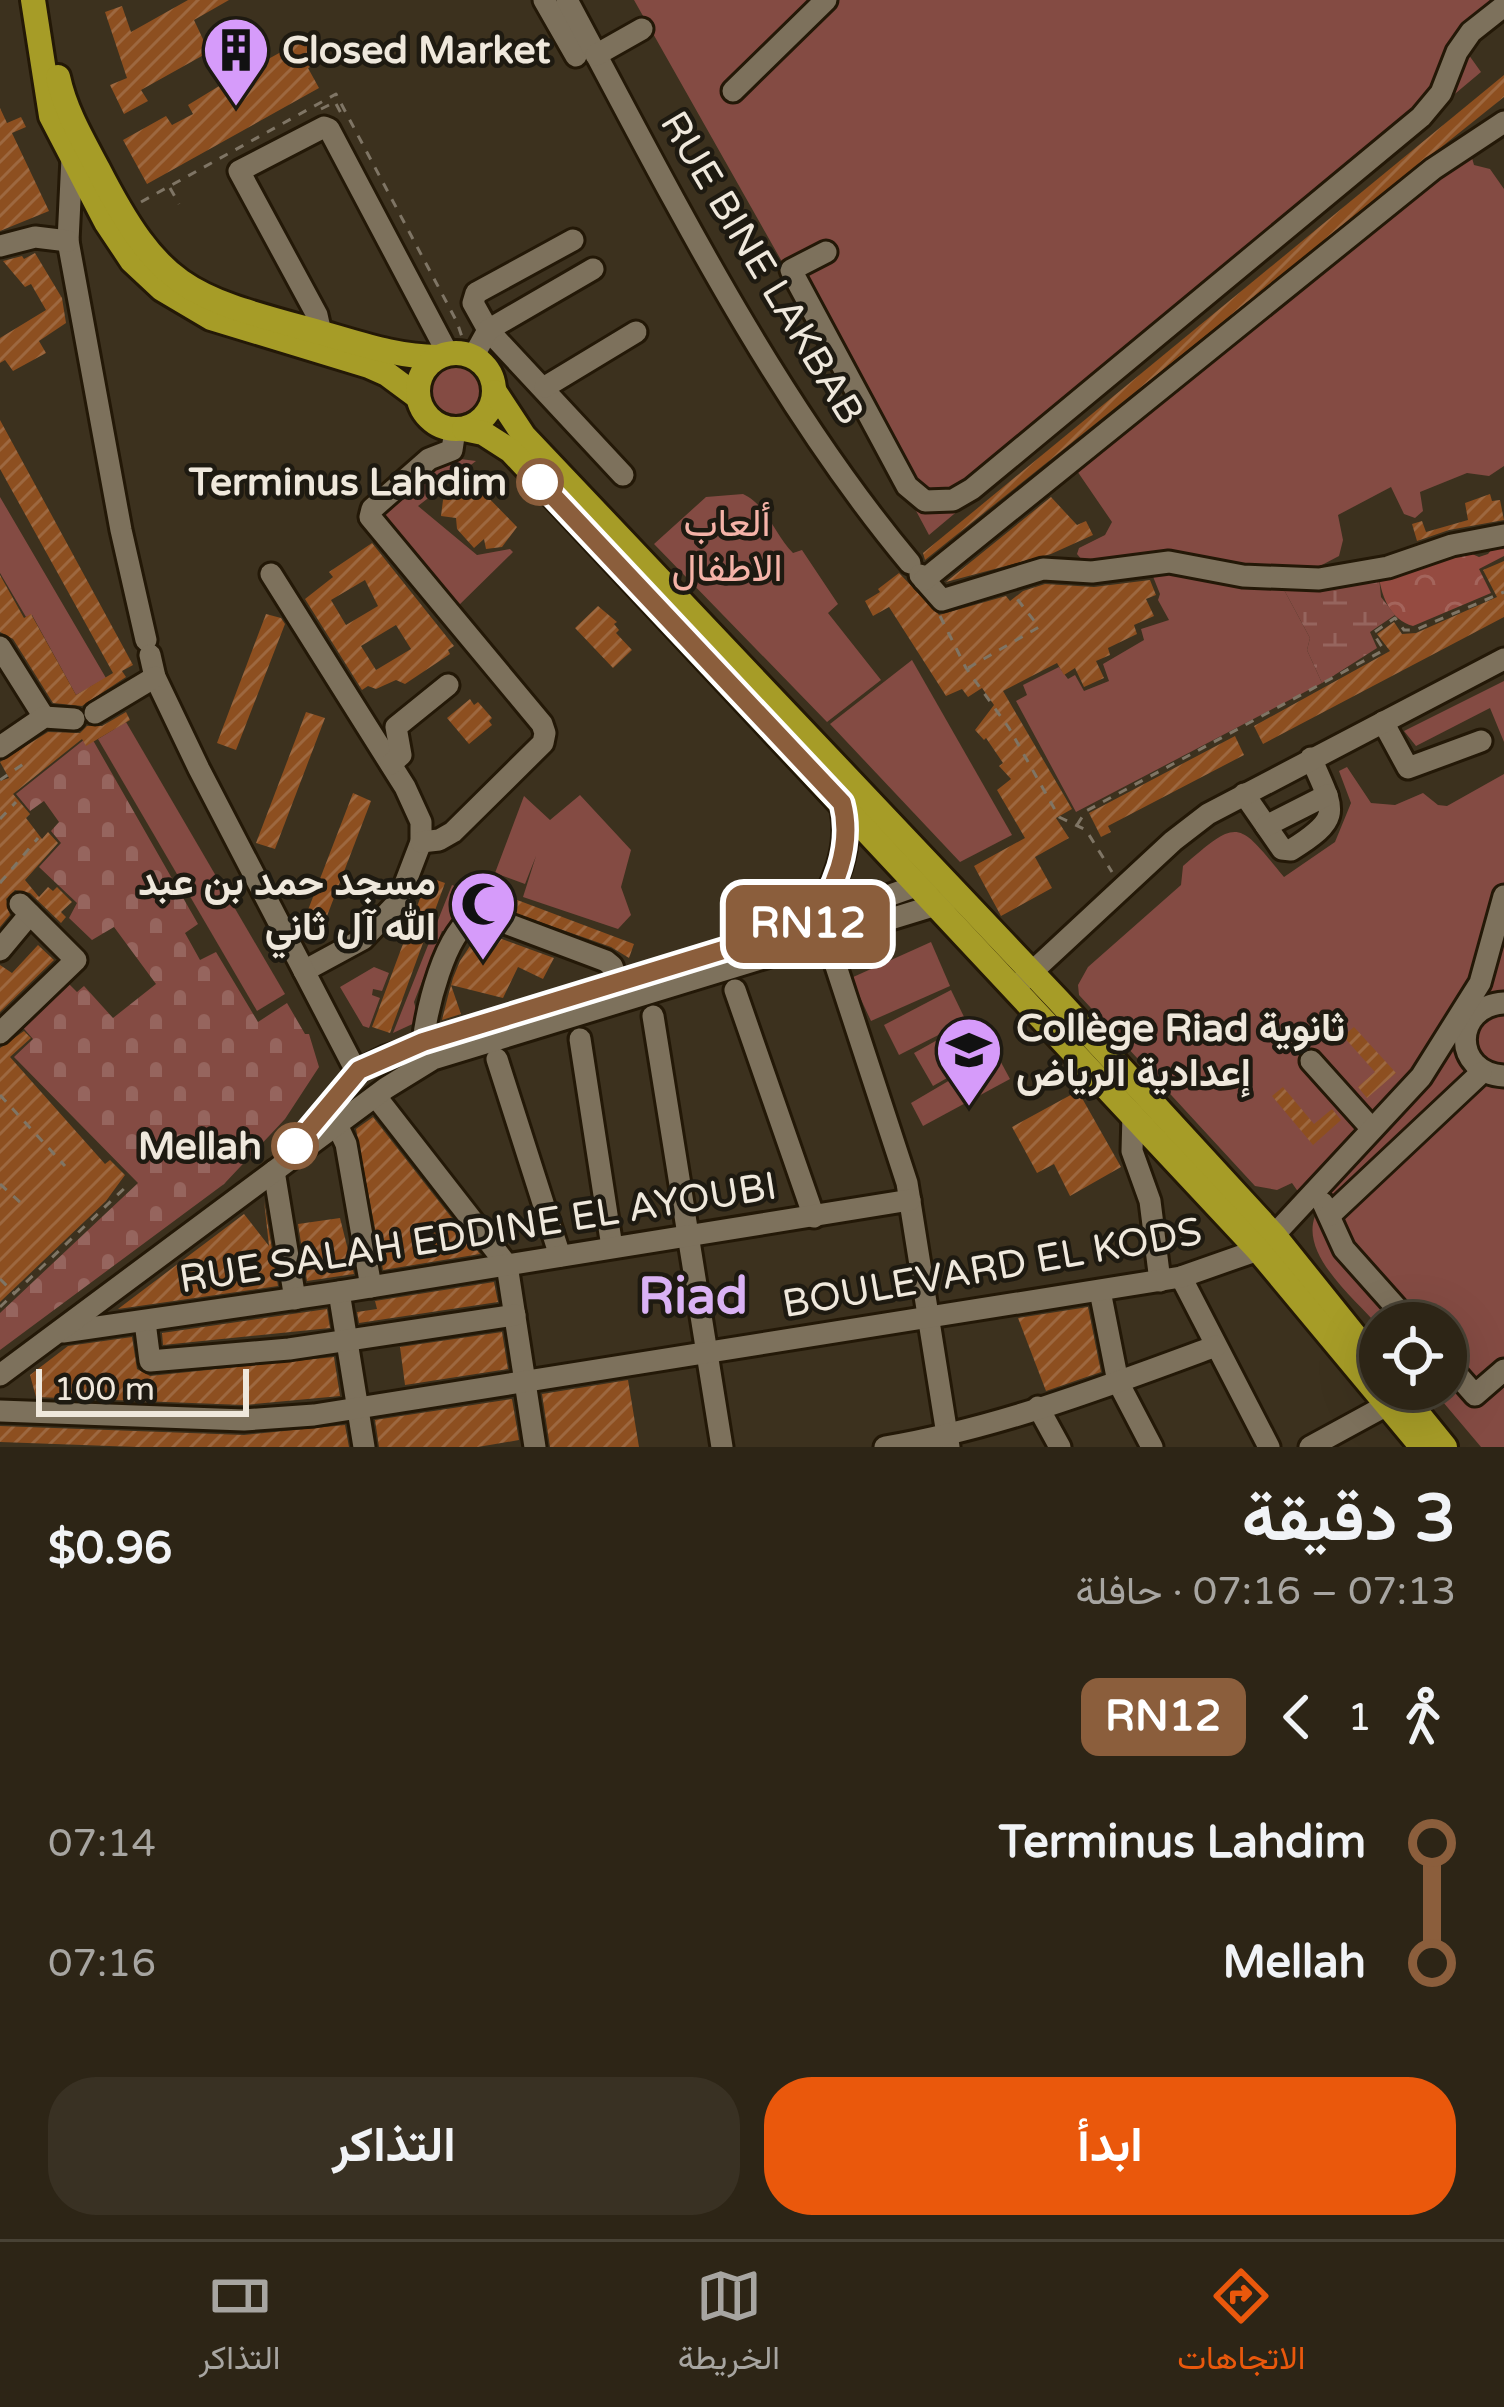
<!DOCTYPE html>
<html lang="ar">
<meta charset="utf-8">
<style>
body{margin:0;font-family:"Varela Round",Vazirmatn,sans-serif;background:#393123;color:#f1f3f6;direction:rtl;height:100vh;display:flex;flex-direction:column;font-size:45px;white-space:nowrap}
*{box-sizing:border-box;margin:0}
p{font-size:39px;color:#a7a5a1}
.icon{flex:none;width:66px;height:66px;fill:none;stroke:currentColor;stroke-width:2;stroke-linecap:round;stroke-linejoin:round}
.map{position:relative;height:1447px;overflow:hidden;direction:ltr}
.details{display:flex;flex-direction:column;background:#2d2516;flex:1}
.details>*{flex:none}
.badge{padding:0 24px;border-radius:18px;font-size:42px;line-height:78px}
.tools{position:absolute;left:1359px;top:1302px;display:grid;gap:24px}
.tools a{display:grid;place-items:center;width:108px;height:108px;border-radius:50%;background:#2d2516;box-shadow:0 12px 48px #0002,0 0 0 3px #484235;font-size:60px}
.scale{position:absolute;left:36px;bottom:30px;width:213px;box-sizing:border-box;padding-left:12px;border:6px solid #efe8dc;border-top:0;font-size:33px;line-height:42px;white-space:nowrap;color:#efe8dc;-webkit-text-stroke:9px #1e1a11;paint-order:stroke}
.map>.badge{position:absolute;translate:-50% -50%;box-shadow:0 0 0 6px #fff}
.legs{display:flex;align-items:center;gap:18px;height:132px;padding:0 48px;font-size:39px}
.legs p{margin-inline-start:auto}
.overview{display:flex;align-items:center;justify-content:space-between;height:204px;padding:0 48px}
h1{font-size:66px;font-weight:700;line-height:90px}
.primary-button{display:flex;gap:24px;margin-top:auto;padding:24px 48px}
.primary-button a{flex:1;height:138px;border-radius:48px;background:#ea580c;color:#fff;font-size:48px;font-weight:700;line-height:138px;text-align:center}
.primary-button a+a{background:#393123;color:#f1f3f6}
ul{padding:0 48px;list-style:none}
li{display:flex;align-items:center;gap:42px;height:120px;font-size:45px}
li i{display:grid;place-items:center;width:18px;height:100%;margin:0 15px;background:currentColor}
li i::after{content:'';width:30px;height:30px;margin:-15px;border:9px solid;border-radius:50%;background:#2d2516}
li p{margin-inline-start:auto}
li:first-child i{background:linear-gradient(#0000 50%,currentColor 0)}
li:last-child i{background:linear-gradient(currentColor 50%,#0000 0)}
.tab-bar{display:flex;justify-content:space-around;align-items:center;height:168px;border-top:3px solid #484235;background:#2d2516;font-size:33px;color:#a7a5a1}
.tab-bar a{display:grid;justify-items:center;gap:6px}
.tab-bar .current{color:#ea580c}
.map>svg:first-child{display:block}
.green{fill:#844b43}
.forest{fill:url(#forest-crowns)}
.wetland{fill:url(#wetland-marsh)}
.cemetery{fill:url(#cemetery-stones)}
.building{fill:url(#building-hatch);fill-rule:evenodd}
.lines{fill:none;stroke-linecap:round;stroke-linejoin:round}
.minor-casing{stroke:#231807;stroke-width:27}
.major-casing{stroke:#231807;stroke-width:30}
.path{stroke:#7f7565;stroke-width:3;stroke-dasharray:9 9;stroke-linecap:butt}
.minor{stroke:#7d715c;stroke-width:21}
.major{stroke:#a69c27;stroke-width:24}
.line-1-casing{stroke:#fff;stroke-width:27}
.line-1{stroke:#8b5e3c;stroke-width:18}
.stop-1-dot{fill:#fff;stroke:#8b5e3c;stroke-width:6}
.labels{text-anchor:middle;dominant-baseline:central;stroke-width:9;stroke-linejoin:round;paint-order:stroke}
.poi-label{font-size:39px;font-weight:bold;fill:#efe8dc;stroke:#1e1a11;text-anchor:start}
.street-label{font-size:39px;fill:#efe8dc;stroke:#1e1a11}
.stop-label{font-size:39px;font-weight:bold;fill:#efe8dc;stroke:#1e1a11;text-anchor:end}
.park-label{font-size:39px;fill:#f5b3a8;stroke:#1e1a11}
.district-label{font-size:51px;font-weight:bold;fill:#dab2f4;stroke:#1e1a11}
</style>
<div class="map">
<svg width="1504" height="1447" viewBox="0 0 1504 1447">
<defs>
<pattern id="forest-crowns" width="20" height="18" patternUnits="userSpaceOnUse" patternTransform="scale(3)"><rect width="20" height="18" fill="#954b41"/><path d="M2 6a3 3 0 1 1 6 0M12 15a3 3 0 1 1 6 0" fill="none" stroke="#a4655c"/></pattern>
<pattern id="wetland-marsh" width="20" height="14" patternUnits="userSpaceOnUse" patternTransform="scale(3)"><rect width="20" height="14" fill="#844b43"/><path d="M1 5h8M5 5V1M11 12h8M15 12V8" fill="none" stroke="#96655e"/></pattern>
<pattern id="cemetery-stones" width="16" height="16" patternUnits="userSpaceOnUse" patternTransform="scale(3)"><rect width="16" height="16" fill="#844b43"/><path d="M2 7V4a2 2 0 0 1 4 0v3zM10 15v-3a2 2 0 0 1 4 0v3z" fill="#96655e"/></pattern>
<pattern id="building-hatch" width="6" height="6" patternUnits="userSpaceOnUse" patternTransform="scale(3)"><rect width="6" height="6" fill="#8d4f20"/><path d="M-1 1l2-2M0 6l6-6M5 7l2-2" fill="none" stroke="#9d6840"/></pattern>
</defs>
<rect width="100%" height="100%" fill="#3c311e"/>
<g class="green">
<path d="M634 0H1504L1456 37 1481 72 929 535 794 283Z"/>
<path d="M1470 151 1474 165 1490 169 1504 189V466L1489 476 1467 473 1420 492 1423 511 1415 518 1404 514 1391 487 1338 515 1343 540 1339 556 1282 586 1310 638 1307 650 1322 683 1076 812 1016 701 1027 695 1023 685 1059 667 1068 679 1075 675 1084 691 1109 681 1103 664 1144 640 1141 629 1169 620 1158 600 1160 594 1146 559 1087 566 1077 554 1079 548 1105 535 1112 522 1073 465Z"/>
<circle cx="456" cy="390" r="24"/>
<path d="M453 458 476 461 418 506 477 555 510 549 513 552 454 610 380 525V509L430 466Z"/>
<path d="M743 494C766 504 775 535 793 553L802 550 838 604 828 613 881 680 827 722 654 544 706 497Z"/>
<path d="M0 497 106 678 76 695 32 615 26 617 0 573Z"/>
<path d="M912 660 1012 835 960 862 830 724Z"/>
<path d="M1504 681V742L1490 708 1416 746 1404 731Z"/>
<path d="M126 722 285 994 257 1011 98 739Z"/>
<path d="M1347 767 1371 803 1395 805 1423 793 1438 805 1447 806 1504 774V1447H1481L1432 1389H1446V1323H1380V1328C1356 1299 1300 1256 1315 1216L1292 1183 1277 1190 1255 1186 1079 995 1078 985 1088 967 1181 885 1183 866C1239 817 1238 821 1284 877L1335 842 1351 803 1339 771Z"/>
<path d="M580 795 631 850 621 887 631 915 618 929 523 897 536 856 525 884 495 873 524 796 550 820Z"/>
<path d="M452 885 473 893 470 903 461 901 449 932 442 931 414 1002 419 1021 393 1033Z"/>
<path d="M931 942 950 986 871 1021 851 978Z"/>
<path d="M374 967 389 973 382 991 373 989 372 995 380 998 369 1028 363 1026 340 987Z"/>
<path d="M951 990 966 1021 899 1055 884 1025Z"/>
<path d="M975 1019 993 1052 933 1086 914 1053Z"/>
<path d="M996 1053 1010 1079 923 1126 911 1103Z"/>
</g>
<path class="forest" d="M1500 539 1504 540V556L1479 569 1491 593 1413 626C1391 620 1382 598 1379 577L1465 551 1479 557 1488 554Z"/>
<path class="wetland" d="M1379 577 1381 597 1395 615 1370 632 1377 648 1322 683 1307 650 1310 638 1282 586 1351 584Z"/>
<path class="cemetery" d="M90 735 198 924 185 933 200 960 216 952 258 1022 287 1003 305 1034H309L319 1067 285 1119 224 1184 0 1350V1313L138 1183 14 1057 33 1039 18 1022 64 979 77 992 84 986 113 1018 156 984 114 927 92 940 69 918 77 903 39 867 61 843 51 831 59 822 44 801 30 811 16 794Z"/>
<g class="building">
<path d="M188 0H229L194 20 209 52 141 90 148 101 124 114 110 85 127 78 105 12 122 6 131 32Z"/>
<path d="M315 33 328 57 308 68 319 88 147 184 123 140 166 116 172 125 193 114 188 105 229 80 235 90 256 78 252 68Z"/>
<path d="M1504 75V97L925 560 923 553Z"/>
<path d="M0 108 7 123 21 117 26 127 12 133 49 211 0 231Z"/>
<path d="M35 253 62 298 66 323 39 341 46 353 13 371 5 360 0 363V338L46 310 31 284 25 287 3 261 22 256 24 259Z"/>
<path d="M0 420 133 665 122 671 126 677 82 706 53 703 13 639 0 632V575L24 618 31 614 76 695 113 673 0 469Z"/>
<path d="M458 486 469 497 479 488 517 527 502 547 486 549 484 539 474 548 457 529 456 518 441 516 443 500Z"/>
<path d="M1490 494 1492 501 1500 500 1504 520 1449 530 1417 541 1412 524 1422 521 1426 532 1468 520 1465 503Z"/>
<path d="M1051 497 1077 525 1086 521 1093 535 1051 554 946 582Z"/>
<path d="M372 543 454 646 448 650 450 654 405 684 396 680 376 689 368 686 362 690 305 599 333 577 329 572ZM365 580 378 606 346 625 331 600ZM396 625 411 649 376 670 361 646Z"/>
<path d="M1504 561V617L1263 744 1254 726 1390 651 1377 634 1394 622 1402 634 1416 633 1497 597 1483 570Z"/>
<path d="M899 573 939 615 1006 596 1010 601 1023 591 1045 584 1094 587 1150 580 1156 595 1146 599 1154 616 1134 625 1137 634 1108 648 1110 655 1096 661 1104 678 1084 687 1075 668 1064 675 1057 663 1003 691 1072 809 1056 818 1069 838 1035 857 1052 888 1001 916 974 866 1025 838 997 790 1011 779 999 766 1003 763 986 738 984 740 975 730 994 705 982 688 968 697 962 689 946 696 889 607 873 616 865 601 880 592 878 589Z"/>
<path d="M598 606 617 622 614 624 619 630 616 633 632 650 613 668 575 628Z"/>
<path d="M266 614 281 618 285 624 236 750 217 743Z"/>
<path d="M470 699 474 705 478 702 492 718 489 721 492 725 469 744 447 718Z"/>
<path d="M126 712 130 720 86 746 82 739 13 794 30 814 26 818 42 839 48 832 58 843 25 880 39 897 48 887 53 891 57 887 72 902 61 912 66 917 61 923 30 893 15 890 6 899 10 915 0 927V781L9 778 0 762 48 732 80 733 87 726H102Z"/>
<path d="M306 712 325 718 275 849 256 843Z"/>
<path d="M1235 736 1244 755 1108 826 1111 832 1101 837 1089 813Z"/>
<path d="M353 793 371 801 322 929 303 923Z"/>
<path d="M428 877 445 883 390 1033 372 1027Z"/>
<path d="M488 889 634 944 629 958 611 947 483 902Z"/>
<path d="M480 931 554 958 543 979 518 967 503 998 451 985 461 1014 442 1020 448 996 453 978 460 961Z"/>
<path d="M38 945 54 960 0 1012V965L12 973Z"/>
<path d="M1354 1027 1396 1073 1367 1098 1358 1087 1375 1072 1343 1036Z"/>
<path d="M24 1031 31 1038 10 1057 105 1164 110 1160 125 1175 106 1201 0 1302V1048Z"/>
<path d="M1283 1087 1314 1124 1332 1109 1341 1120 1313 1145 1272 1096Z"/>
<path d="M1078 1091 1121 1167 1070 1196 1054 1164 1037 1173 1012 1127Z"/>
<path d="M373 1117 480 1254 383 1270 356 1129Z"/>
<path d="M264 1201 278 1286 118 1309 244 1214 269 1246Z"/>
<path d="M340 1218 354 1274 307 1281 298 1224Z"/>
<path d="M494 1282 498 1302 359 1323 357 1312 377 1309 375 1301Z"/>
<path d="M1088 1307 1101 1372 1046 1391 1018 1318Z"/>
<path d="M327 1309 330 1328 163 1345 162 1333Z"/>
<path d="M502 1332 508 1369 405 1385 400 1347Z"/>
<path d="M132 1337 137 1369 150 1376 334 1357 340 1396 244 1405 36 1397 30 1375 68 1346Z"/>
<path d="M628 1380 639 1447H550L542 1394Z"/>
<path d="M512 1399 519 1440 478 1447H379L375 1420Z"/>
<path d="M345 1425 349 1447H137L0 1442V1426L244 1435Z"/>
</g>
<g class="lines">
<g class="minor-casing">
<g id="minor">
<path d="M544 0 576 56"/>
<path d="M567 0C669 190 772 398 910 563"/>
<path d="M596 55 642 29"/>
<path d="M733 91 826 0"/>
<path d="M72 158 68 241 121 530 146 640"/>
<path d="M573 240 476 293 473 303 488 330 623 475"/>
<path d="M0 246 35 237 68 241"/>
<path d="M826 252 791 270 907 486 925 501 953 500 972 489 1421 117 1441 93 1457 52 1471 32 1504 6"/>
<path d="M321 333 317 315 239 171 324 127 329 129 448 354"/>
<path d="M473 357 488 330 593 269"/>
<path d="M545 387 636 332"/>
<path d="M271 574 405 787 421 822V842L398 902 363 939 304 971"/>
<path d="M920 575 942 600 1043 569 1092 572 1169 562 1243 576 1319 579 1388 567 1452 545 1504 535"/>
<path d="M924 580 1433 169 1504 122"/>
<path d="M0 647 44 717"/>
<path d="M150 655 155 677 199 769 357 1073"/>
<path d="M95 713 155 677"/>
<path d="M1383 722 1408 768 1481 741"/>
<path d="M0 747 44 717 74 719"/>
<path d="M391 764 401 755 396 727 448 685"/>
<path d="M1244 794 1282 849 1291 850C1344 817 1334 811 1311 758"/>
<path d="M1266 826 1327 795"/>
<path d="M421 842 439 840 453 832 543 743 545 733 542 724 370 517 372 509 429 459 452 450 455 430"/>
<path d="M0 950 30 914"/>
<path d="M833 957 907 1183 949 1447"/>
<path d="M1020 983 1173 841 1208 814 1504 659"/>
<path d="M735 990 814 1217"/>
<path d="M1504 1003C1453 1006 1452 1073 1504 1076"/>
<path d="M653 1016 722 1447"/>
<path d="M0 1033 76 960 20 904"/>
<path d="M580 1039 612 1247"/>
<path d="M423 1042C427 1009 444 933 475 916L489 917 606 961 612 966 622 993"/>
<path d="M497 1059 560 1256"/>
<path d="M1311 1061 1372 1129"/>
<path d="M377 1098 507 1265 535 1447"/>
<path d="M1133 1114 1132 1151 1150 1201 1160 1281"/>
<path d="M338 1127 346 1144 371 1287"/>
<path d="M293 1148 359 1070 385 1057 808 924 933 880"/>
<path d="M274 1171 295 1299"/>
<path d="M1323 1203 1344 1249 1410 1323"/>
<path d="M1330 1215 1481 1073"/>
<path d="M1181 1277 1269 1447"/>
<path d="M1100 1291 1118 1382 1152 1447"/>
<path d="M339 1292 364 1447"/>
<path d="M145 1322 150 1361 289 1349 515 1315"/>
<path d="M63 1332 339 1292 910 1200"/>
<path d="M1446 1362 1475 1395 1504 1370"/>
<path d="M0 1375 386 1088 433 1059 946 902"/>
<path d="M1038 1407 1060 1447"/>
<path d="M0 1411 244 1420 314 1415 1181 1277 1258 1250 1274 1235 1421 1077 1480 983 1504 896"/>
<path d="M885 1447C998 1428 1108 1386 1216 1346"/>
<path d="M1310 1447 1387 1405"/>
</g>
</g>
<g class="major-casing">
<g id="major">
<path d="M33 0 51 116 106 222 132 261 162 289 211 318 369 366 387 374 418 397"/>
<path d="M58 77C65 110 82 139 98 169 162 294 192 297 322 333 361 344 397 357 438 357"/>
<circle cx="456" cy="391" r="38"/>
<path d="M495 392 524 436 1059 1001 1274 1235 1380 1367"/>
<path d="M464 429 483 433 511 451 1258 1250 1422 1447"/>
<path d="M808 924C835 891 853 846 842 803"/>
<path d="M1398 1389 1445 1447"/>
</g>
</g>
<g class="path">
<path d="M321 109 335 102 343 117"/>
<path d="M170 188 179 204"/>
<path d="M141 202 336 94 457 322 463 340"/>
<path d="M940 616 966 668 1009 728 1059 817 1086 830 1112 872"/>
<path d="M968 668 1039 627 1014 595"/>
<path d="M0 780 29 760"/>
<path d="M0 819 16 802"/>
<path d="M1077 825 1086 811 1384 650 1373 633 1395 618 1404 630H1415L1504 592"/>
<path d="M0 883 38 838"/>
<path d="M0 1095 65 1166"/>
<path d="M0 1184 22 1204"/>
<path d="M0 1279 14 1293"/>
<path d="M0 1307 129 1184"/>
</g>
<use href="#minor" class="minor"/>
<use href="#major" class="major"/>
</g>
<g class="lines">
<g class="line-1-casing">
<path id="line-1" d="M295 1146 359 1070 423 1042 808 924C836 892 853 845 842 803L540 482"/>
</g>
<use href="#line-1" class="line-1"/>
</g>
<defs>
<g id="building-pin" transform="scale(3.45)"><path d="M0 17L-7.5 6A9.5 9.5 0 1 1 7.5 6Z" fill="#d69bfa" stroke="#1e1a11"/><path d="M-4-6H4V6H1V3H-1V6H-4ZM-2.5-4.3h1.7v1.8h-1.7ZM.8-4.3h1.7v1.8H.8ZM-2.5-1h1.7V.8h-1.7ZM.8-1h1.7V.8H.8Z" fill="#111"/></g>
<g id="mosque-pin" transform="scale(3.45)"><path d="M0 17L-7.5 6A9.5 9.5 0 1 1 7.5 6Z" fill="#d69bfa" stroke="#1e1a11"/><path d="M3.5-4.9A6 6 0 1 0 3.5 4.9A5 5 0 1 1 3.5-4.9Z" fill="#111"/></g>
<g id="university-pin" transform="scale(3.45)"><path d="M0 17L-7.5 6A9.5 9.5 0 1 1 7.5 6Z" fill="#d69bfa" stroke="#1e1a11"/><path d="M0-5L7-2L0 1L-7-2ZM-4 1L0 2.5L4 1V4Q0 6-4 4Z" fill="#111"/></g>
</defs>
<g fill-rule="evenodd">
<use href="#building-pin" x="236" y="50"/>
<use href="#mosque-pin" x="483" y="904"/>
<use href="#university-pin" x="969" y="1050"/>
</g>
<g class="stop-1-dot">
<circle cx="540" cy="482" r="21"/>
<circle cx="295" cy="1146" r="21"/>
</g>
<g class="labels">
<g class="poi-label">
<text x="282" y="50">Closed Market</text>
<text x="436" y="882" text-anchor="end">مسجد حمد بن عبد<tspan x="436" dy="45">الله آل ثاني</tspan></text>
<text x="1016" y="1028">Collège Riad ثانوية<tspan x="1016" dy="45">إعدادية الرياض</tspan></text>
</g>
<g class="street-label">
<text transform="translate(762 268) rotate(59)">RUE BINE LAKBAB</text>
<text transform="translate(478 1233) rotate(-9)">RUE SALAH EDDINE EL AYOUBI</text>
<text transform="translate(992 1268) rotate(-10)">BOULEVARD EL KODS</text>
</g>
<g class="stop-label">
<text x="507" y="482">Terminus Lahdim</text>
<text x="262" y="1146">Mellah</text>
</g>
<g class="park-label">
<text x="727" y="523">ألعاب<tspan x="727" dy="45">الاطفال</tspan></text>
</g>
<g class="district-label">
<text x="693" y="1297">Riad</text>
</g>
</g>
</svg>
<div class="tools">
<a><svg class="icon" aria-label="locate" viewBox="0 0 24 24"><circle cx="12" cy="12" r="6"/><path d="M12 2v4M12 18v4M2 12h4M18 12h4"/></svg></a>
</div>
<div class="scale">100 m</div>
<b class="badge" style="left:808px;top:924px;background:#8b5e3c;color:#fff">RN12</b>
</div>
<section class="details">
<div class="overview"><div><h1>3 دقيقة</h1><p>07:13 – 07:16 · حافلة</p></div><b>$0.96</b></div>
<div class="legs"><svg class="icon" aria-label="walk" viewBox="0 0 24 24"><circle cx="13" cy="4" r="2"/><path d="M13 8l-2 6 4 7M11 14l-3 7M7 12l3-4h3l4 4"/></svg>1<svg class="icon" aria-label="back" viewBox="0 0 24 24"><path d="M15 5l-7 7 7 7"/></svg><b class="badge" style="background:#8b5e3c;color:#fff">RN12</b></div>
<ul>
<li><i style="color:#8b5e3c"></i><b>Terminus Lahdim</b><p>07:14</p></li>
<li><i style="color:#8b5e3c"></i><b>Mellah</b><p>07:16</p></li>
</ul>
<div class="primary-button"><a>ابدأ</a><a>التذاكر</a></div>
</section>
<nav class="tab-bar">
<a class="current"><svg class="icon" aria-label="directions" viewBox="0 0 24 24"><path d="M12 3l9 9-9 9-9-9zM9 14v-3h6M13 9l2 2-2 2"/></svg>الاتجاهات</a>
<a><svg class="icon" aria-label="map" viewBox="0 0 24 24"><path d="M3 6l6-2 6 2 6-2v14l-6 2-6-2-6 2zM9 4v14M15 6v14"/></svg>الخريطة</a>
<a><svg class="icon" aria-label="tickets" viewBox="0 0 24 24"><path d="M3 7h18v10H3zM15 7v10"/></svg>التذاكر</a>
</nav>
